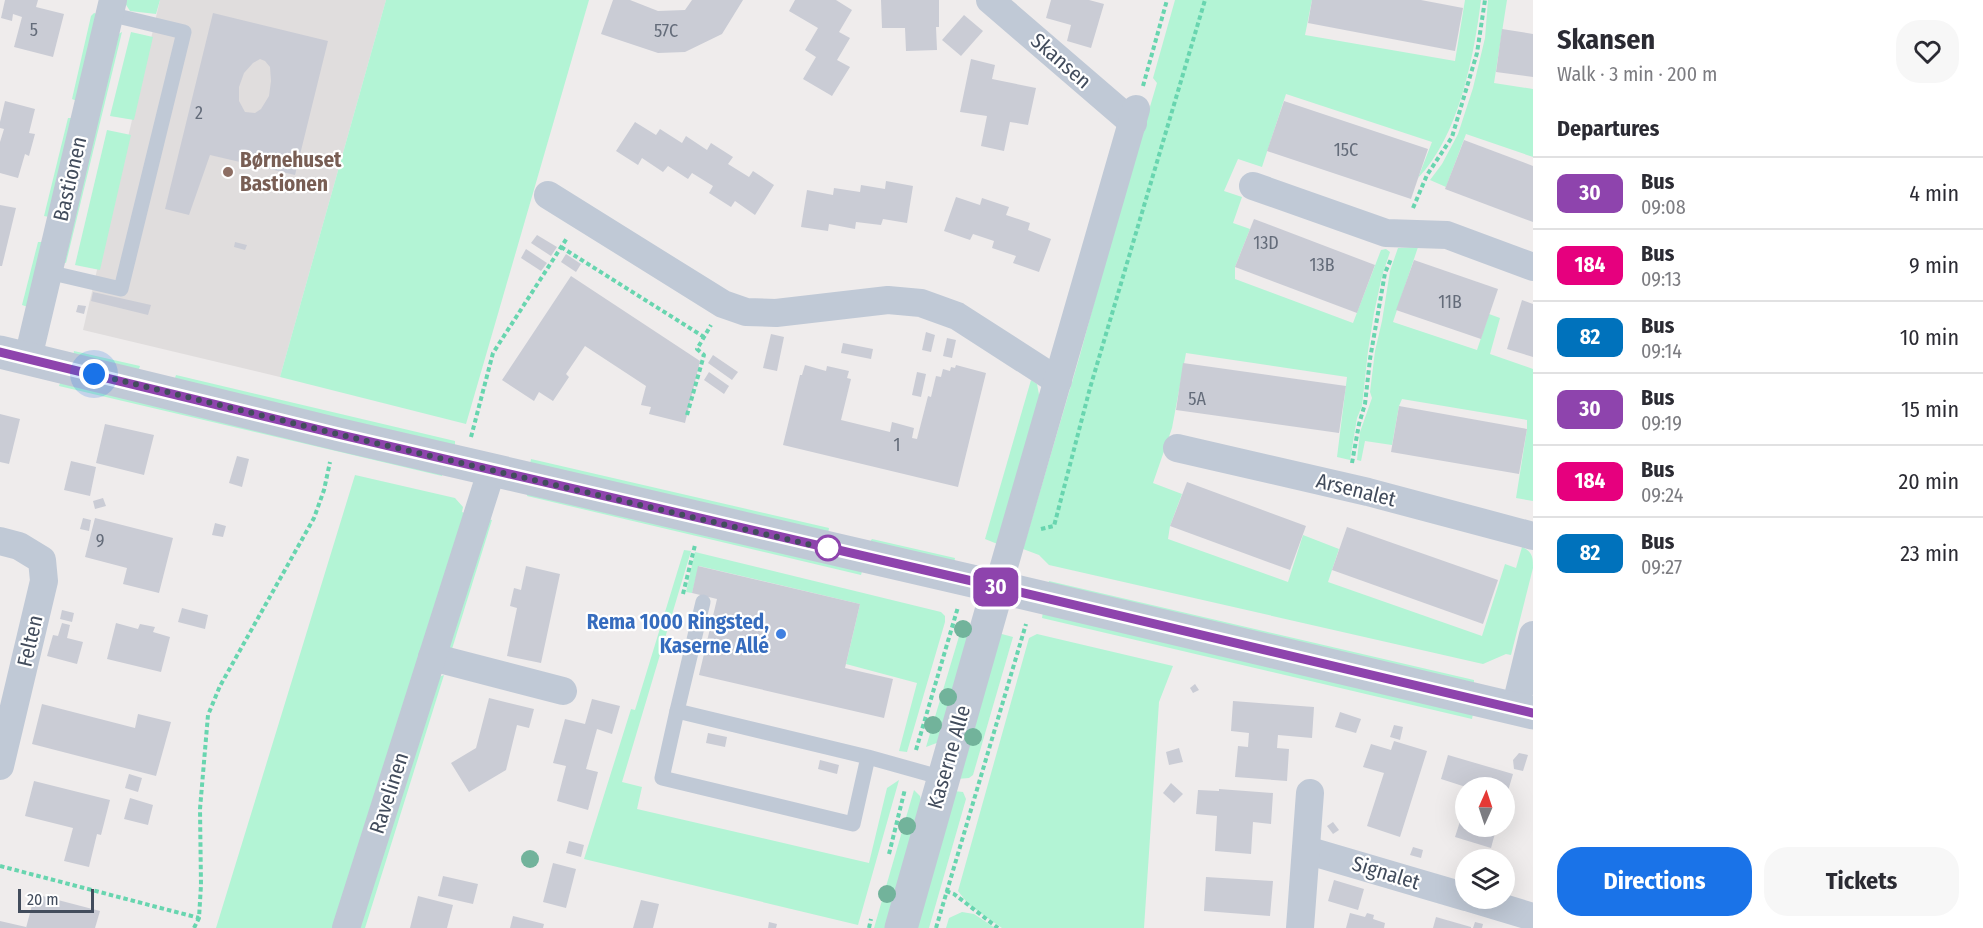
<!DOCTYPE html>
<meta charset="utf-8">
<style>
body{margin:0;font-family:"Fira Sans Condensed",sans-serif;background:#f7f7f7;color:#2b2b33;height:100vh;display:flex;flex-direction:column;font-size:22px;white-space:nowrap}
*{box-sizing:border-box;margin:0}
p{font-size:20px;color:#7c7c81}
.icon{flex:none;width:33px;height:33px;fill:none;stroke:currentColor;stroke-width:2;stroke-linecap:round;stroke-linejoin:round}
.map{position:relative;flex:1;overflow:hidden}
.panel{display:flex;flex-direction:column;background:#fff;width:450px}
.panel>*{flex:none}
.badge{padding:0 12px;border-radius:9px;font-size:21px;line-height:39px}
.needle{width:39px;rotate:3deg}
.fabs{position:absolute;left:1455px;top:777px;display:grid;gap:12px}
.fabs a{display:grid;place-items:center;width:60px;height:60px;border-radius:50%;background:#fff;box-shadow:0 6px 24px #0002;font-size:30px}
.scale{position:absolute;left:18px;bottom:15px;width:76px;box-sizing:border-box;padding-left:6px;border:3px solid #424c5c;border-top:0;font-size:16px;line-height:21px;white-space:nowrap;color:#424c5c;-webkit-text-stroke:4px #fff;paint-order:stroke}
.you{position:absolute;width:30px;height:30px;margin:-15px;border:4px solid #fff;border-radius:50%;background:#1a73e8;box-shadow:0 0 0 9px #1a73e833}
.map>.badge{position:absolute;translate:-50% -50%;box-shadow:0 0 0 3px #fff}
h2{padding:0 24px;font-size:22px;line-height:54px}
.round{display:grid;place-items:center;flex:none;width:63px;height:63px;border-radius:24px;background:#f7f7f7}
.overview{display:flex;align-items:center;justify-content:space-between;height:102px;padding:0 24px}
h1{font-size:28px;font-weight:700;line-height:45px}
.primary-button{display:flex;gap:12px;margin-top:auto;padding:12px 24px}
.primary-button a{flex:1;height:69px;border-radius:24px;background:#1a73e8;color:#fff;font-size:24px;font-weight:700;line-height:69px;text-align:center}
.primary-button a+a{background:#f7f7f7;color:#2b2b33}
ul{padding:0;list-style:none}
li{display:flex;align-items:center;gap:18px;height:72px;padding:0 24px;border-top:2px solid #e1e1e2}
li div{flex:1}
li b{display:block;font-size:22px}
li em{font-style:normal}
li .badge{min-width:66px;font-weight:700;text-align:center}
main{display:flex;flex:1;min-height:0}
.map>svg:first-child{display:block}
.education{fill:#e0dddd}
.green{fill:#b3f4d5}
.building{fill:#caccd5;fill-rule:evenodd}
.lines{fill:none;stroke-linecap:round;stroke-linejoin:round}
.path{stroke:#68d5af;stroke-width:4;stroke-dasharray:4.5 3;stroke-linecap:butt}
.service{stroke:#c0c9d6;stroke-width:15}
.minor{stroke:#c0c9d6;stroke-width:28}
.tertiary{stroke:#c0c9d6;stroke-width:33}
.tree{fill:#72b39b}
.line-casing{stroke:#fff;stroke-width:14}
.line{stroke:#8e44ad;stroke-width:9}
.walk{stroke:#424c5c;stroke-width:6;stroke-dasharray:0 10.8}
.education-dot{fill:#8d6e63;stroke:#fff;stroke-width:2}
.stop-dot{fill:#fff;stroke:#8e44ad;stroke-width:3}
.shop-dot{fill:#3f7fe0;stroke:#fff;stroke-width:2}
.labels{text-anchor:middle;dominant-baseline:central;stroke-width:4.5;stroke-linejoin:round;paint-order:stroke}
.number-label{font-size:18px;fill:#646c7a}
.street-label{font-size:21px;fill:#424c5c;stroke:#fff}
.education-label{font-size:21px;font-weight:bold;fill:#785e54;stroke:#fff;text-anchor:start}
.shop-label{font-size:21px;font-weight:bold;fill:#366cbe;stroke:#fff;text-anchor:end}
</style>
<main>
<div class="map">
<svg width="1533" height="928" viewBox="0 0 1533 928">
<rect width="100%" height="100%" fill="#efecec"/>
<path class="education" d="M160 0H386L280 377 83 330Z"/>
<g class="green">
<path d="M123 0H160L156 14 130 11Z"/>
<path d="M386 0H589L466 424 280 377Z"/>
<path d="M1175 0H1312L1305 35 1455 61 1465 0H1481C1474 56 1459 136 1418 178L1432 142 1286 94 1262 167 1238 159 1224 191 1242 197 1233 223 1250 229 1235 267V279L1353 323 1381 250 1386 249 1390 252 1382 276 1374 313 1368 351 1362 406 1357 418 1350 460 1337 457 1347 377 1186 353 1172 428 1153 483 1182 494 1170 526 1168 539 1288 582 1303 535 1339 549 1328 582 1482 636 1505 564 1516 568 1522 547C1533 552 1533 558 1533 568L1511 655 1506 654 1483 664 1049 565 1039 555 1023 549 1080 355 1117 218 1157 83 1153 78Z"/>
<path d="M1488 0H1507L1494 83 1533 89V157L1466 134 1446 187 1430 180 1442 164 1458 134 1473 88 1485 38Z"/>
<path d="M94 13 97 14 77 101 72 99 91 16Z"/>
<path d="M122 32 66 263 63 262 115 36Z"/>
<path d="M131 32 153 37 134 120 110 116Z"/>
<path d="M68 118H72L49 217 44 216Z"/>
<path d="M107 130 131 135 100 270 75 265Z"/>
<path d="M38 242H43L28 307 22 305Z"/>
<path d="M1418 247 1393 322 1477 350 1489 314 1500 318 1490 354 1533 369V501L1516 498 1527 429V420L1402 399 1399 406 1392 445 1365 441 1361 461 1357 460 1360 432 1372 398 1370 392 1375 351 1382 321 1390 271 1398 248Z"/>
<path d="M74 351 140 366 138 372 73 357Z"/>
<path d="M176 375 455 441V447L174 381Z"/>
<path d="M1031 380 1037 384 1040 400 1000 545 985 539Z"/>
<path d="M60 383 443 470 442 476 59 386Z"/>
<path d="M531 459 829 528 828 534 530 464Z"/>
<path d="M355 475 455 498 463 507 462 512 467 514 335 928H216Z"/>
<path d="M528 491 863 568 861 575 527 496Z"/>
<path d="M487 519 492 520 452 649 446 647Z"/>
<path d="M872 539 955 558 954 563 869 543Z"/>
<path d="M684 550 691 551 622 782 642 787 637 809 869 863 887 788 899 780 858 925 584 859 631 709 635 710Z"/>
<path d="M695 552 941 612 945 616V622L907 752 899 751 917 683 846 664 860 604 699 566 692 593 686 592Z"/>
<path d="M1049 581 1474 680V686L1048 586Z"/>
<path d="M1043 612 1473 714 1472 719 1042 618Z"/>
<path d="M963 623 972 626 942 741 926 747Z"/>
<path d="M998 633 1013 637 973 775 969 778 957 779Z"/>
<path d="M1037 634 1173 666 1159 702 1144 928H1002L969 905 958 891 1029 638Z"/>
<path d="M444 675 365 928H356L436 678Z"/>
<path d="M914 790 920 796 922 805 888 928H874Z"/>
<path d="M954 791 963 792 966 799 929 928H914Z"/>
<path d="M962 912 974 914 995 928H946L949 918Z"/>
</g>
<g class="building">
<path d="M5 0H38L36 7 64 14 53 57 14 47 22 17 13 14 12 21 1 18Z"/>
<path d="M613 0H630L658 11 685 10 692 0H743L722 34 685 52 658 53 601 34Z"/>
<path d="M795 0H836L852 10 839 32 850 38 837 60 850 67 832 96 803 79 816 57 805 50 818 28 789 11Z"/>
<path d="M881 0H939V27H936L937 50 906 51 905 28H882Z"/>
<path d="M1051 0H1089L1104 4 1091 48 1067 41 1071 25 1046 18Z"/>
<path d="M1312 0H1421L1463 8 1455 51 1308 23Z"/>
<path d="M213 13 328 41 295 175 210 155 189 215 165 209ZM260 59 265 61 270 67 271 81 269 96 261 109 255 113 245 112 239 101V87L244 73 253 63Z"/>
<path d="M964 15 983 31 961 56 942 40Z"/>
<path d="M1502 29 1533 34V77L1496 72Z"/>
<path d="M971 59 995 65 992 79 1036 88 1028 125 1010 122 1004 151 981 146 987 116 960 112Z"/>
<path d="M5 101 35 109 29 133 35 134 29 156 25 154 18 178 0 173V142L4 129 0 128V122Z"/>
<path d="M1284 101 1428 149 1411 199 1267 151Z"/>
<path d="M635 122 656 135 660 129 682 143 686 136 707 150 711 143 733 157 728 164 749 177 753 171 774 185 755 215 735 201 731 207 709 193 713 186 692 173 688 179 668 166 663 172 642 158 638 165 616 151Z"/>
<path d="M1464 140 1533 166V222L1445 189Z"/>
<path d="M886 181 913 186 907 223 883 219 881 225 856 222 855 229 829 224 828 231 801 227 807 190 833 195 834 188 860 192 861 185 885 189Z"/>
<path d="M956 197 980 205 982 198 1009 207 1006 215 1030 223 1028 230 1051 239 1039 272 1013 263 1016 256 992 248 994 241 973 234 970 240 944 231Z"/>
<path d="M0 205 16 208 2 266H0Z"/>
<path d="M1254 219 1375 265 1357 313 1235 267Z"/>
<path d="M537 235 557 247 551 256 531 243Z"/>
<path d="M235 242 247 245 245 250 234 247Z"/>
<path d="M526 249 547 263 541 271 521 258Z"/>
<path d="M566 254 581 264 576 272 561 262Z"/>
<path d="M1414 260 1498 289 1481 339 1396 310Z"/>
<path d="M571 276 700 361 685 423 649 414 651 407 641 405 646 386 585 346 566 374 569 377 553 401 539 392 534 401 502 380Z"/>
<path d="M93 292 151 305 148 315 91 301Z"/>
<path d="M1522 300 1533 304V357L1507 349Z"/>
<path d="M78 305 86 306 84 314 76 312Z"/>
<path d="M926 332 935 335 931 352 922 350Z"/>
<path d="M771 334 784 337 777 371 763 368Z"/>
<path d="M947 338 956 340 952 358 943 356Z"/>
<path d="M843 343 873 349 871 359 841 353Z"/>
<path d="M713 355 738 372 732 380 708 363Z"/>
<path d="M1183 363 1346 386 1339 433 1176 410Z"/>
<path d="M805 365 826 371 827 366 849 371 847 378 851 379 841 420 890 432 892 422 914 428 912 438 917 439 928 396 931 397 936 376 941 377 943 369 950 371 951 367 955 368 956 365 986 373 958 487 783 445 800 375H802Z"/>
<path d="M709 372 729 386 724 394 704 380Z"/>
<path d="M917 372 926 374 921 397 912 395Z"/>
<path d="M1399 406 1527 429 1519 474 1391 452Z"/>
<path d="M0 414 20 419 9 464 0 462Z"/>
<path d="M105 424 154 435 144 475 96 463Z"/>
<path d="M237 456 249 459 242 487 229 483Z"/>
<path d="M71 461 96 467 90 496 64 490Z"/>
<path d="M1187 482 1306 526 1290 570 1170 526Z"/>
<path d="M103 498 106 506 95 509 93 501Z"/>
<path d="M83 518 91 520 89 531 80 529Z"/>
<path d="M95 518 173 538 159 593 123 584 127 568 85 557Z"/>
<path d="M215 523 226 526 223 537 212 535Z"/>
<path d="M1347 527 1498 580 1483 624 1332 570Z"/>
<path d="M526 566 560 574 541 663 507 656 517 608 510 606 514 588 521 590Z"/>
<path d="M698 566 860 604 845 668 893 679 884 718 699 675 717 599 692 593Z"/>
<path d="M182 608 208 615 205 629 178 622Z"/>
<path d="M62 610 74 613 72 622 60 619Z"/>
<path d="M62 623 70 625 67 638 83 642 77 664 47 656 53 635 58 636Z"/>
<path d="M116 623 138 629 140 624 155 627 153 632 170 637 161 672 107 659Z"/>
<path d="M1195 684 1199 690 1193 693 1190 688Z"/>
<path d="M489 698 534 709 529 728 517 725 506 770 469 792 451 763 476 748Z"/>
<path d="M592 699 620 706 612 734 597 729 586 769 598 772 588 810 557 801 566 766 553 763 565 719 585 724Z"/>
<path d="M1233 701 1314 707 1312 738 1278 735 1277 748 1289 749 1287 781 1235 777 1238 746 1248 747 1249 733 1231 731Z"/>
<path d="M42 704 135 728 138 714 171 722 156 776 32 744Z"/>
<path d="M1340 712 1361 719 1356 733 1335 727Z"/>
<path d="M1394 725 1403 727 1400 740 1390 737Z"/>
<path d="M708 733 727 737 725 747 706 743Z"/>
<path d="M1394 741 1427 751 1400 837 1367 826 1384 773 1363 767 1371 744 1391 750Z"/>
<path d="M1179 748 1183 762 1169 765 1166 752Z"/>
<path d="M1519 753 1528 755 1523 771 1514 769 1513 760Z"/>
<path d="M1448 755 1513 774 1505 801 1504 788H1469L1441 779Z"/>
<path d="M820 760 839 765 837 774 818 769Z"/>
<path d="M129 774 142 778 138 792 125 788Z"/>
<path d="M34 781 110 800 101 835 97 834 89 867 64 861 73 828 25 816Z"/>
<path d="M1171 783 1183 794 1174 803 1163 793Z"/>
<path d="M1219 789 1273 793 1271 824 1253 822 1251 854 1215 851 1217 816 1196 814 1198 790 1219 791Z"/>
<path d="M130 798 153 805 148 825 124 819Z"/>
<path d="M1465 806 1466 826H1497L1491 848 1455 837Z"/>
<path d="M1333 822 1339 830 1333 834 1327 826Z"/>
<path d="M569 841 584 845 581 857 566 853Z"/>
<path d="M1413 847 1423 850 1421 858 1410 855Z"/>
<path d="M553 863 576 869 566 908 543 902Z"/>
<path d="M443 876 478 884 473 904 438 896Z"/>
<path d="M1206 877 1273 881 1270 916 1204 911Z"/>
<path d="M1334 880 1364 889 1358 910 1328 901Z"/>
<path d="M35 894 100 911 95 928H26Z"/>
<path d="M418 896 453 905 447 928H410Z"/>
<path d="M641 900 659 904 653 928H633Z"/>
<path d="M1350 913 1365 917 1367 913 1374 915 1373 919 1385 923 1384 928H1346Z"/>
<path d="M513 916 544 924 543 928H510Z"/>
<path d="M1436 917 1471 927V928H1433Z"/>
<path d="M0 921 26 927V928H0Z"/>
<path d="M769 922 777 924 776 928H768Z"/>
<path d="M1475 922 1483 924 1482 928H1473Z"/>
</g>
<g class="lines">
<g class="path">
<path d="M1143 86 1167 0"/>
<path d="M1413 208 1427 175 1452 137 1477 53 1485 0"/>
<path d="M561 247 704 337"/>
<path d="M687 415 704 355 697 349 711 325"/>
<path d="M471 437 493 353 567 238"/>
<path d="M1352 463 1359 424 1365 404 1370 359 1385 273 1391 259"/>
<path d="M1041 529 1054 526 1090 388 1205 0"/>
<path d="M683 594 695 545"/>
<path d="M916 750 958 607"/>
<path d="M889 854 905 789"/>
<path d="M0 866 199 918"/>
<path d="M946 891 954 894 998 928"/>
<path d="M194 928 199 918 201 885 200 809 208 715 220 686 314 518 324 490 330 462"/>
<path d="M869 928 871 919"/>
<path d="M936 928 1026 624"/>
</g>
<g class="service">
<path d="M48 272 121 289 184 32 109 14"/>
<path d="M677 711 703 602"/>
<path d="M868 757 853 824 662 778 677 711 868 757 943 778"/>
</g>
<g class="minor">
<path d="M990 0 1133 123"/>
<path d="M1253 186 1386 233 1447 235 1533 267"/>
<path d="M548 195 723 304 746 312 776 313 888 300 921 303 957 316 1058 381"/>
<path d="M28 358 113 0"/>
<path d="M1177 448 1368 492 1533 536"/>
<path d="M0 541 19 546 42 560 44 581 0 766"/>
<path d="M998 587 1136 109"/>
<path d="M432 657 563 691"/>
<path d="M1515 709 1533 635"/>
<path d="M1306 850 1466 897"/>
<path d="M1470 898 1533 917"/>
<path d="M346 928 492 469"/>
<path d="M1300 928 1310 793"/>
</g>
<g class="tertiary">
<path d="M0 352 337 434 998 587 1533 713"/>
<path d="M901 928 998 587"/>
</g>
</g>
<g class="tree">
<circle cx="963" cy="629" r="9"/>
<circle cx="948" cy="697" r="9"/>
<circle cx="933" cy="725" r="9"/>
<circle cx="973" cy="737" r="9"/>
<circle cx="907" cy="826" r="9"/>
<circle cx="530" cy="859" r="9"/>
<circle cx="887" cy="894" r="9"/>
</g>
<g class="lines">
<g class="line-casing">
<path id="line" d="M0 352 337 434 998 587 1533 713"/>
</g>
<use href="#line" class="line"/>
<path class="walk" d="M94 374 337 434 833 550 828 548"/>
</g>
<circle class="education-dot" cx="228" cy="172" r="6"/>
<circle class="stop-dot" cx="828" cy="548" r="12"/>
<circle class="shop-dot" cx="781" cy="634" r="6"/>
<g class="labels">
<g class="number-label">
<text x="34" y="30">5</text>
<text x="666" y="31">57C</text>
<text x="199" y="113">2</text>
<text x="1346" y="150">15C</text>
<text x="1266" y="243">13D</text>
<text x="1322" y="265">13B</text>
<text x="1450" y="302">11B</text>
<text x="1197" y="399">5A</text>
<text x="897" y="445">1</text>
<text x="100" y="541">9</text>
</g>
<g class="street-label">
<text transform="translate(1061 61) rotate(41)">Skansen</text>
<text transform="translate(70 179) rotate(-77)">Bastionen</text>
<text transform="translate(1356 490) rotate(14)">Arsenalet</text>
<text transform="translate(30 641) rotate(-77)">Felten</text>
<text transform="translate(949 757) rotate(-74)">Kaserne Alle</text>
<text transform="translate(389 793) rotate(-72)">Ravelinen</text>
<text transform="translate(1386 873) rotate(17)">Signalet</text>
</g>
<g class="education-label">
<text x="240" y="160">Børnehuset<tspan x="240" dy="24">Bastionen</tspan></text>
</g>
<g class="shop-label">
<text x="769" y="622">Rema 1000 Ringsted,<tspan x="769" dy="24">Kaserne Allé</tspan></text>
</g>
</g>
</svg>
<div class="fabs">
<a><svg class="needle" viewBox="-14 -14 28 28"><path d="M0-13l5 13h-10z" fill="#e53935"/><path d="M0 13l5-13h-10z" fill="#7c7c81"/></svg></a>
<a><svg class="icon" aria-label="layers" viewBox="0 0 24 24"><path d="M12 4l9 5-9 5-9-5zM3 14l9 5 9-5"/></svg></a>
</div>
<div class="scale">20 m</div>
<div class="you" style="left:94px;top:374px"></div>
<b class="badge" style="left:996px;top:587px;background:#8e44ad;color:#fff">30</b>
</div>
<section class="panel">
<div class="overview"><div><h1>Skansen</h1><p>Walk · 3 min · 200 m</p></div><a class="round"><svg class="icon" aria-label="heart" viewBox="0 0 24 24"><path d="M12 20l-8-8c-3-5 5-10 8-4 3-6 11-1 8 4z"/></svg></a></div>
<h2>Departures</h2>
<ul>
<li><span class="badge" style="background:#8e44ad;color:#fff">30</span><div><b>Bus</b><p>09:08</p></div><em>4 min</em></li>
<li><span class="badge" style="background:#e6007e;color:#fff">184</span><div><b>Bus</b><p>09:13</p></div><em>9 min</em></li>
<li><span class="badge" style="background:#0072bc;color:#fff">82</span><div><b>Bus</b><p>09:14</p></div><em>10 min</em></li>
<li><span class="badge" style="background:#8e44ad;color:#fff">30</span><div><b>Bus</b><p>09:19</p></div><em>15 min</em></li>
<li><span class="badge" style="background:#e6007e;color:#fff">184</span><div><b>Bus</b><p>09:24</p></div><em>20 min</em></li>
<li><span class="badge" style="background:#0072bc;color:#fff">82</span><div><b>Bus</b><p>09:27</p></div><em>23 min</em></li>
</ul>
<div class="primary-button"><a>Directions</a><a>Tickets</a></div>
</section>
</main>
